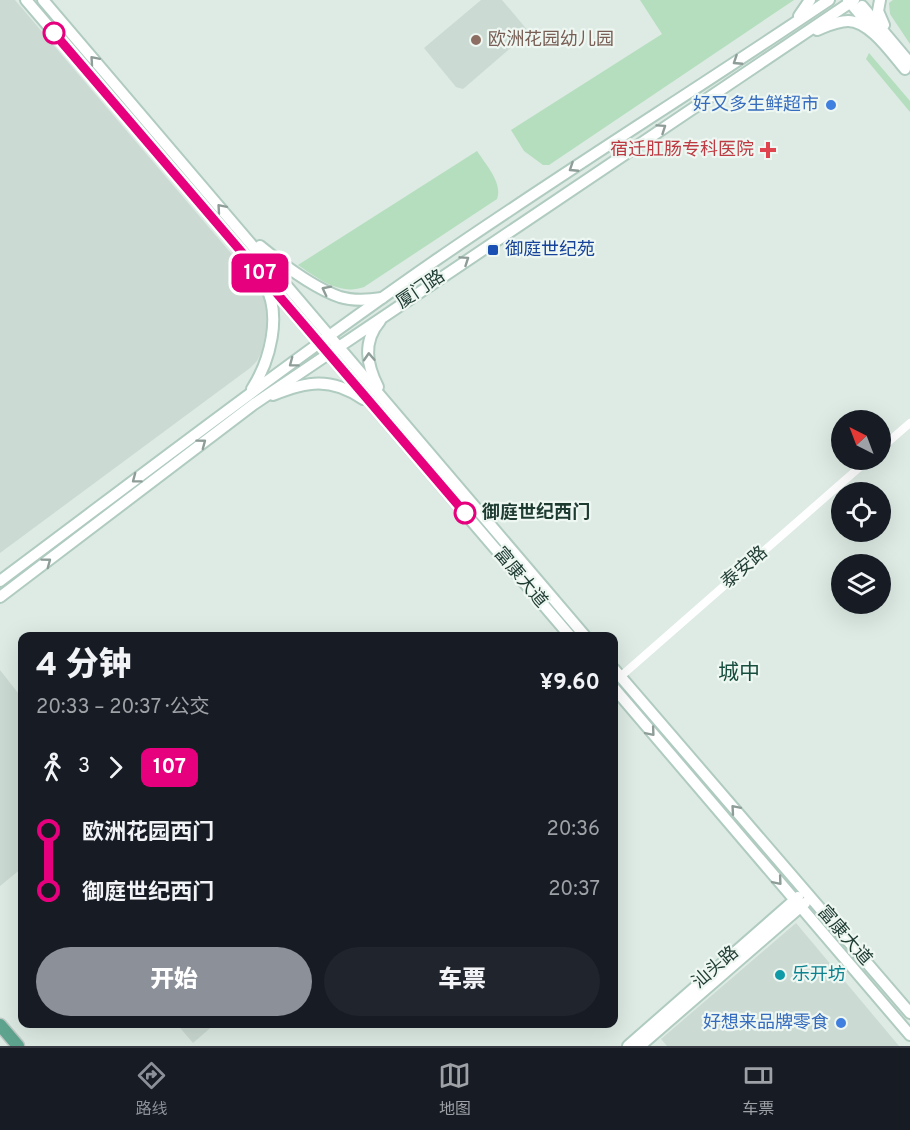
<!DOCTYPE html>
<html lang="zh">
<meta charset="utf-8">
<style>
body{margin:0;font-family:Overpass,"Noto Sans SC",sans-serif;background:#20242c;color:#f1f3f6;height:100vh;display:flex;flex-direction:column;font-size:22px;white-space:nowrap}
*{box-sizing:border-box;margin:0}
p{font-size:20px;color:#9ea1a6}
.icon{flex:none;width:33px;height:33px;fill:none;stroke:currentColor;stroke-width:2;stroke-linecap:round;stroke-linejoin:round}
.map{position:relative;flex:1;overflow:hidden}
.side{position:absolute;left:18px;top:632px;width:600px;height:396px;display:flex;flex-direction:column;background:#171b24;border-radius:12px;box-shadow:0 6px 24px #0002}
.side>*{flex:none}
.badge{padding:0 12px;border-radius:9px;font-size:21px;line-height:39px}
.needle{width:39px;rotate:318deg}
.tools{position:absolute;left:831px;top:410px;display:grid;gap:12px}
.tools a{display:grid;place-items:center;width:60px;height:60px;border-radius:50%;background:#171b24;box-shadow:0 6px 24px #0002;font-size:30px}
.map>.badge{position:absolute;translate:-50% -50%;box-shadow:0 0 0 3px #fff}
.legs{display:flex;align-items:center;gap:9px;height:66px;padding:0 18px;font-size:20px}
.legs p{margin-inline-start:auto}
.summary{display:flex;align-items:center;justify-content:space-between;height:102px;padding:0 18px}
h1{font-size:33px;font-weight:800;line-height:45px}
.action{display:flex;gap:12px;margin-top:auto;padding:12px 18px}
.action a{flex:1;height:69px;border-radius:36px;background:#8c9099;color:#fff;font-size:24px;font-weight:800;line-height:69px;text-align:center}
.action a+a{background:#20242c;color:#f1f3f6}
ul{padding:0 18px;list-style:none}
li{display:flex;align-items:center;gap:21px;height:60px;font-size:22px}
li i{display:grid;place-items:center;width:9px;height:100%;margin:0 8px;background:currentColor}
li i::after{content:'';width:15px;height:15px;margin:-8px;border:4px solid;border-radius:50%;background:#171b24}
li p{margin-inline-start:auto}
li:first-child i{background:linear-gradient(#0000 50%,currentColor 0)}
li:last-child i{background:linear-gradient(currentColor 50%,#0000 0)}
.tab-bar{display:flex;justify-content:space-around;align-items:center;height:84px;border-top:2px solid #363941;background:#171b24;font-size:16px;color:#9ea1a6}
.tab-bar a{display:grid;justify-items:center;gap:3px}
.tab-bar .selected{color:#8c9099}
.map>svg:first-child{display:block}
.built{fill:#cbdad3}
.green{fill:#b4debd}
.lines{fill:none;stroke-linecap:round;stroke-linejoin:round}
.secondary-casing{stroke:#b0cbc0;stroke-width:14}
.primary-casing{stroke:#c0c8c6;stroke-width:15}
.street{stroke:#fff;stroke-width:8}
.secondary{stroke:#fff;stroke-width:10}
.primary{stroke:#5ea48f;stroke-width:12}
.oneway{stroke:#8e9d98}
.line-1-casing{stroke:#fff;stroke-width:14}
.line-1{stroke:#e6007e;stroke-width:9}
.stop-1-dot{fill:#fff;stroke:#e6007e;stroke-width:3}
.education-dot{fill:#8d6e63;stroke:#eef7f2;stroke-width:2}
.shop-dot{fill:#3f7fe0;stroke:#eef7f2;stroke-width:2}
.health-dot{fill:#e0444e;stroke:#eef7f2;stroke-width:2}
.transit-dot{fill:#1a4fb4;stroke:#eef7f2;stroke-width:2}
.culture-dot{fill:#0f9aa8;stroke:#eef7f2;stroke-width:2}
.labels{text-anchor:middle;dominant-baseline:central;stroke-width:4.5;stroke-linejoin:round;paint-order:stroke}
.education-label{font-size:18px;fill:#785e54;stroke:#eef7f2;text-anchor:start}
.shop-label{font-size:18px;fill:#366cbe;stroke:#eef7f2;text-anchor:end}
.health-label{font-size:18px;fill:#be3a42;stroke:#eef7f2;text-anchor:end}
.transit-label{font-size:18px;fill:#164399;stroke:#eef7f2;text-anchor:start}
.street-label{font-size:18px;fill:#1e3b32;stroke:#eef7f2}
.stop-label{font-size:18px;font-weight:bold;fill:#1e3b32;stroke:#eef7f2;text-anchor:start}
.culture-label{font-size:18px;fill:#0d838f;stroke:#eef7f2;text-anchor:start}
.quarter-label{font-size:21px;fill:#184e3f;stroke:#eef7f2}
</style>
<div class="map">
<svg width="910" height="1046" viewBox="0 0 910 1046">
<rect width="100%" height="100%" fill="#ddebe4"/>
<g class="built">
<path d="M0 0H15L259 286 267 306 266 330 262 351 257 361 250 368 0 553Z"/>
<path d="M481 0H502L529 32 463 89 456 87 424 48Z"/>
<path d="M0 670 22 698V868L0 886Z"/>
<path d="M796 923 899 1046H667L661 1039Z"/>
<path d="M176 1023H216L193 1043Z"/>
</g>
<g class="green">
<path d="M640 0H794L549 165H543L524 151 511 130 662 34Z"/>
<path d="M893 0H910V44L890 14 889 3Z"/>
<path d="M869 53 910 101V112L866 59Z"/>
<path d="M477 151C486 165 503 183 497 199L364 287C340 296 317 278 298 265Z"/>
</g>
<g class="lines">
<g class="secondary-casing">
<g id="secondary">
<path d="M26 0 570 636"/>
<path d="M43 0 585 636"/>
<path d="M848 0 869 25"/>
<path d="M880 0 878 11 884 25"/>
<path d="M862 6 910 63"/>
<path d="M799 16 810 0"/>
<path d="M817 30C827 26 837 21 848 21 870 21 892 54 905 69"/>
<path d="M260 246C282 264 314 288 340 297 353 301 369 300 382 298"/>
<path d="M378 387C367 365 362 342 380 321"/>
<path d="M252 389C270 361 282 315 265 285"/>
<path d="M273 395C307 381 331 377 363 399"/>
<path d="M0 581C146 472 289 362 439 258 567 170 700 87 829 0"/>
<path d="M0 597 254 404 854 0"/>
<path d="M614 669 910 1013"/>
<path d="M614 688 910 1035"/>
<path d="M628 1046 798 897"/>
<path d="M640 1046 805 903"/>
</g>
</g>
<g class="primary-casing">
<path id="primary" d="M0 1025 18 1046"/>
</g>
<g class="street">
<path d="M880 449 910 423"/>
<path d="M620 677 869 459"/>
</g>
<use href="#secondary" class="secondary"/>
<use href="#primary" class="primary"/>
</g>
<defs><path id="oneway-chevron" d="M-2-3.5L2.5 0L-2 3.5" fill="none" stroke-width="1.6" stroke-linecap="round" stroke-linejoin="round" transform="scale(1.5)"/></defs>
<g class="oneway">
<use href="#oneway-chevron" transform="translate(94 60) rotate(-131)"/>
<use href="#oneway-chevron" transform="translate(737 61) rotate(147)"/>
<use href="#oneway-chevron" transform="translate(662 128) rotate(-34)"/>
<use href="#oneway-chevron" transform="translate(573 168) rotate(147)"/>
<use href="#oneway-chevron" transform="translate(221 208) rotate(-131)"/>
<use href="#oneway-chevron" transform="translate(465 260) rotate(-34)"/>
<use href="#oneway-chevron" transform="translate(326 290) rotate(-153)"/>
<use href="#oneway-chevron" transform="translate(369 357) rotate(-93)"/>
<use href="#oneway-chevron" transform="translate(293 363) rotate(143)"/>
<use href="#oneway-chevron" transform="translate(202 443) rotate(-37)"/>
<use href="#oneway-chevron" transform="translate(136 479) rotate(143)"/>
<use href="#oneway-chevron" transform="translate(47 562) rotate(-37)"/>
<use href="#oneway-chevron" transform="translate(651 732) rotate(50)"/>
<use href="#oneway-chevron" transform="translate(735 809) rotate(-131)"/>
<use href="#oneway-chevron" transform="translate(778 881) rotate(50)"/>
</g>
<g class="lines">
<g class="line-1-casing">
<path id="line-1" d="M54 33 465 513"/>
</g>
<use href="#line-1" class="line-1"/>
</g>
<g class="stop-1-dot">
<circle cx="54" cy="33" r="10"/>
<circle cx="465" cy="513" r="10"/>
</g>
<circle class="education-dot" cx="476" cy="40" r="6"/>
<g class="shop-dot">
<circle cx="831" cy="105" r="6"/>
<circle cx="841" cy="1023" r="6"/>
</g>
<path class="health-dot" d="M765 141h6v6h6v6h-6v6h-6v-6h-6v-6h6z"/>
<rect class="transit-dot" x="487" y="244" width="12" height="12" rx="3"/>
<circle class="culture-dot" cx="780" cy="975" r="6"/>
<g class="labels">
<g class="education-label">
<text x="488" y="40">欧洲花园幼儿园</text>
</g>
<g class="shop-label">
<text x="819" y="105">好又多生鲜超市</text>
<text x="829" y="1023">好想来品牌零食</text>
</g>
<g class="health-label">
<text x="754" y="150">宿迁肛肠专科医院</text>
</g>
<g class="transit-label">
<text x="505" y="250">御庭世纪苑</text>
</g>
<g class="street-label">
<text transform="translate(421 290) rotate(-34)">厦门路</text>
<text transform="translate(745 568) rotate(-41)">泰安路</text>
<text transform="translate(520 578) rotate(50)">富康大道</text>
<text transform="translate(844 936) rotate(49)">富康大道</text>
<text transform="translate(716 968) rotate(-41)">汕头路</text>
</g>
<g class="stop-label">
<text x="482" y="513">御庭世纪西门</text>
</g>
<g class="culture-label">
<text x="792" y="975">乐开坊</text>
</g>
<g class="quarter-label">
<text x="739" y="673">城中</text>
</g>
</g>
</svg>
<div class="tools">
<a><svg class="needle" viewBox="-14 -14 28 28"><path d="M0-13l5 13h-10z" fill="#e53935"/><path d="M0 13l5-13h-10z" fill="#9ea1a6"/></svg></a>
<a><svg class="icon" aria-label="locate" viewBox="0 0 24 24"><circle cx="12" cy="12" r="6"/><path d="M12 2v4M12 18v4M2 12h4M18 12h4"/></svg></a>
<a><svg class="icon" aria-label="layers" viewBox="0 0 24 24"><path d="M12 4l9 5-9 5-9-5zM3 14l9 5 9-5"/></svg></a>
</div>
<b class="badge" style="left:260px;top:273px;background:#e6007e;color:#fff">107</b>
<section class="side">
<div class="summary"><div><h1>4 分钟</h1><p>20:33 – 20:37 · 公交</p></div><b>¥9.60</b></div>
<div class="legs"><svg class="icon" aria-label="walk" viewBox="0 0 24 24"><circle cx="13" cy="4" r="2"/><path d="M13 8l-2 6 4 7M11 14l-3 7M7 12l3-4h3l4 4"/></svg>3<svg class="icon" aria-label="forward" viewBox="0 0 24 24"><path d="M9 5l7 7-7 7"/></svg><b class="badge" style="background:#e6007e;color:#fff">107</b></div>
<ul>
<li><i style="color:#e6007e"></i><b>欧洲花园西门</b><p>20:36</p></li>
<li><i style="color:#e6007e"></i><b>御庭世纪西门</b><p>20:37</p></li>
</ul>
<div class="action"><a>开始</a><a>车票</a></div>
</section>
</div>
<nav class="tab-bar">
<a class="selected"><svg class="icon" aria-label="directions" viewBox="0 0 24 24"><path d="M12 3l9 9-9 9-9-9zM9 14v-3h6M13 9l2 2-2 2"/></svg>路线</a>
<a><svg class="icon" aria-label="map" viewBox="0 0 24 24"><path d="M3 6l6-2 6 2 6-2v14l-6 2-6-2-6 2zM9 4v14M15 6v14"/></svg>地图</a>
<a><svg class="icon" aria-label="tickets" viewBox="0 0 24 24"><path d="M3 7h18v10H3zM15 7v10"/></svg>车票</a>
</nav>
